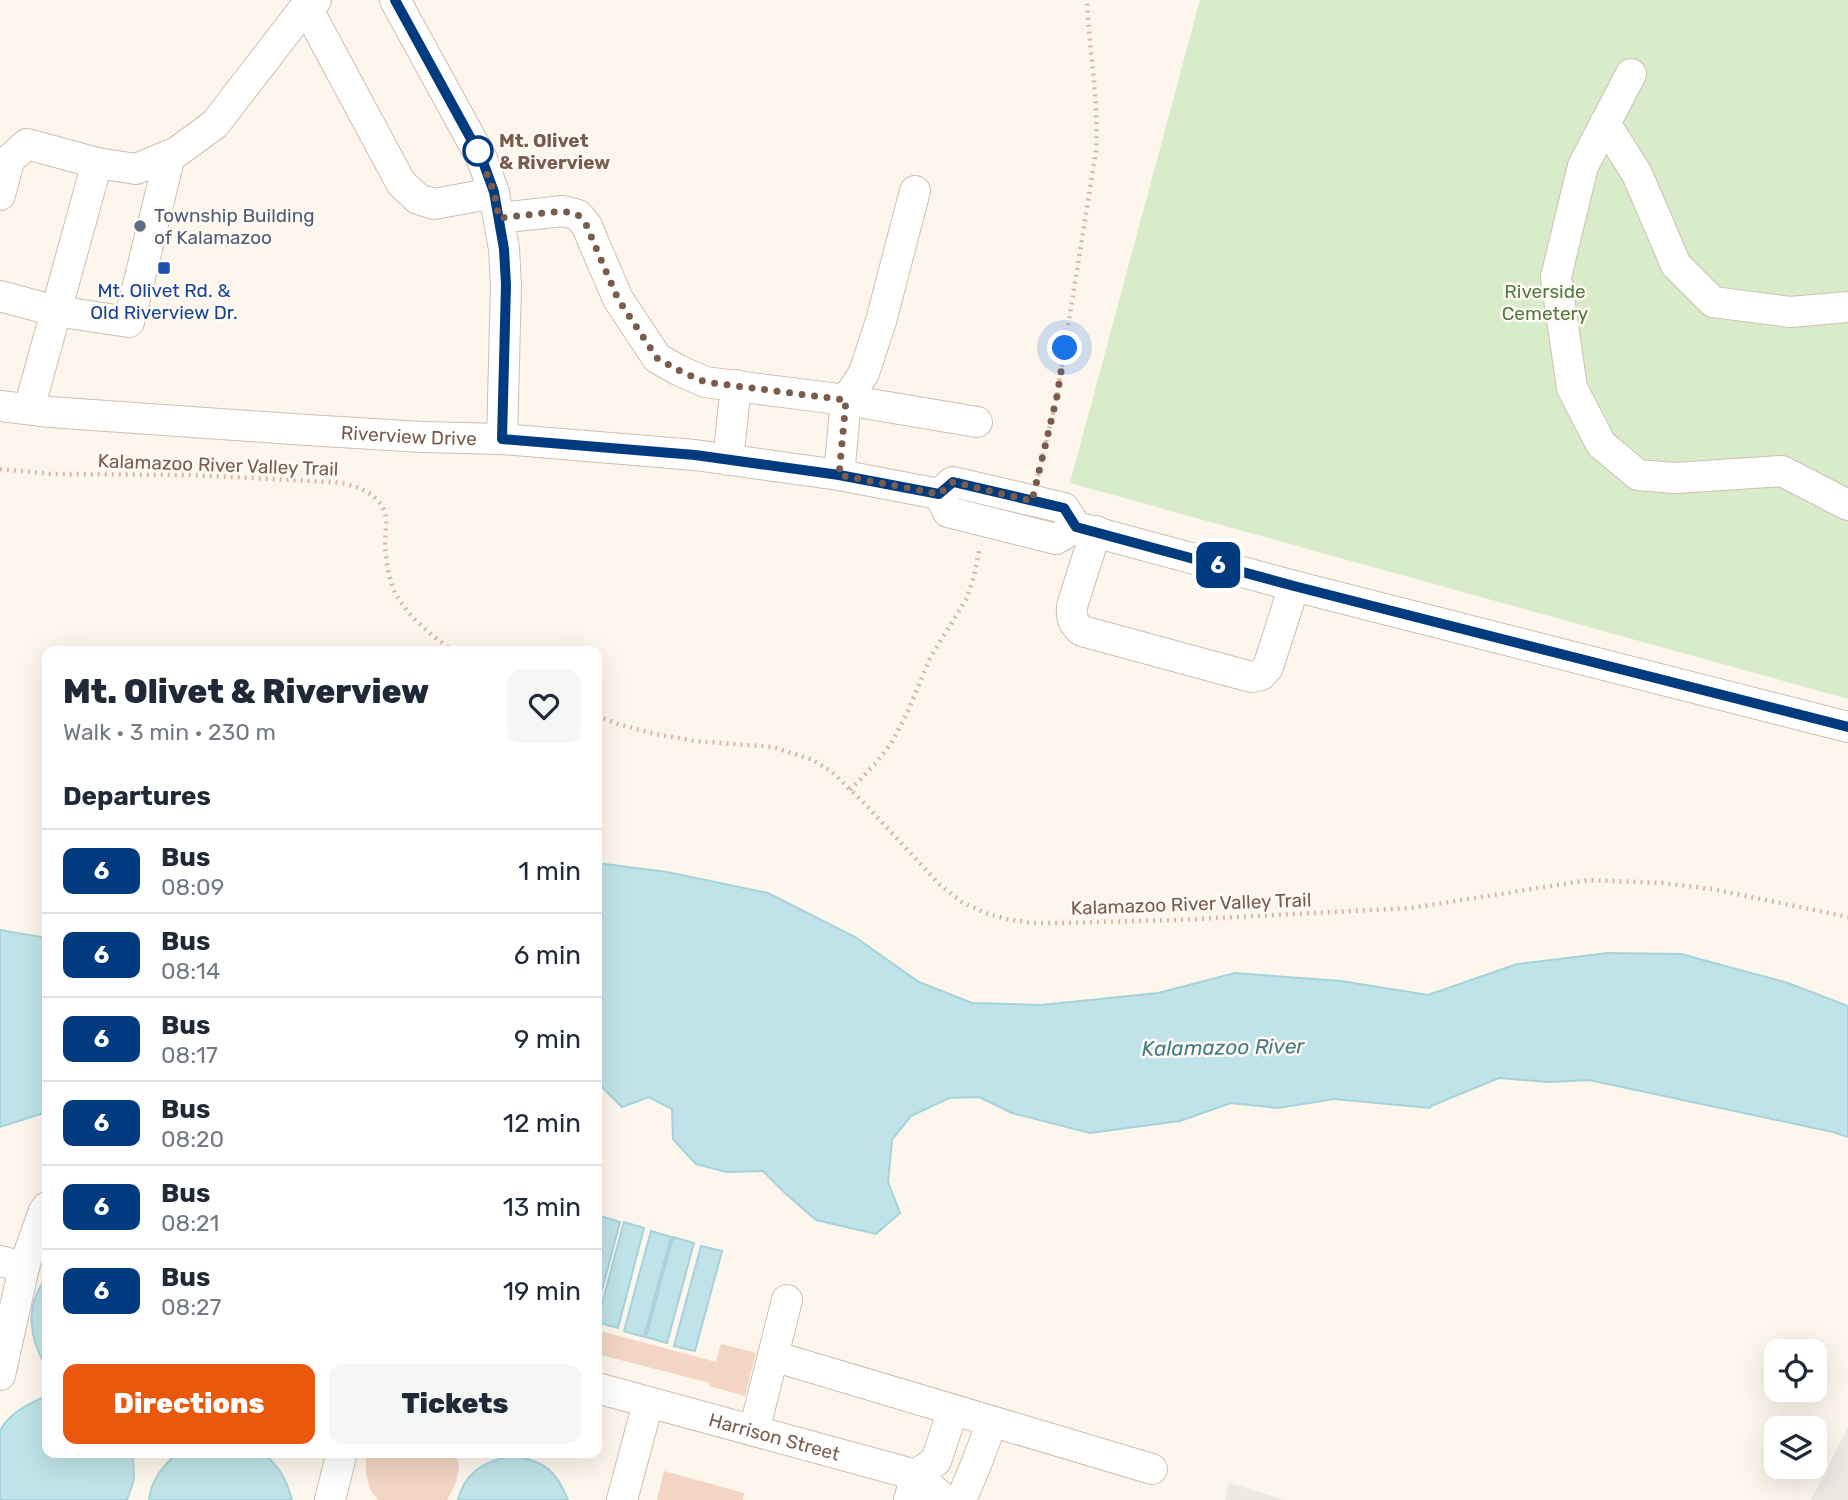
<!DOCTYPE html>
<meta charset="utf-8">
<style>
body{margin:0;font-family:Rubik,sans-serif;background:#f6f6f7;color:#1f2937;height:100vh;display:flex;flex-direction:column;font-size:26px;white-space:nowrap}
*{box-sizing:border-box;margin:0}
p{font-size:23px;color:#747a83}
.icon{flex:none;width:38px;height:38px;fill:none;stroke:currentColor;stroke-width:2;stroke-linecap:round;stroke-linejoin:round}
.map{position:relative;flex:1;overflow:hidden}
.panel{position:absolute;left:42px;top:646px;width:560px;height:812px;display:flex;flex-direction:column;background:#fff;border-radius:14px;box-shadow:0 7px 28px #0002}
.panel>*{flex:none}
.badge{padding:0 14px;border-radius:10px;font-size:24px;line-height:46px}
.controls{position:absolute;left:1764px;top:1339px;display:grid;gap:14px}
.controls a{display:grid;place-items:center;width:63px;height:63px;border-radius:14px;background:#fff;box-shadow:0 7px 28px #0002;font-size:35px}
.you{position:absolute;width:35px;height:35px;margin:-18px;border:5px solid #fff;border-radius:50%;background:#1a73e8;box-shadow:0 0 0 10px #1a73e833}
.map>.badge{position:absolute;translate:-50% -50%;box-shadow:0 0 0 4px #fff}
h2{padding:0 21px;font-size:26px;line-height:63px}
.round{display:grid;place-items:center;flex:none;width:74px;height:74px;border-radius:14px;background:#f6f6f7}
.overview{display:flex;align-items:center;justify-content:space-between;height:119px;padding:0 21px}
h1{font-size:33px;font-weight:800;line-height:52px}
.button{display:flex;gap:14px;margin-top:auto;padding:14px 21px}
.button a{flex:1;height:80px;border-radius:14px;background:#ea580c;color:#fff;font-size:28px;font-weight:800;line-height:80px;text-align:center}
.button a+a{background:#f6f6f7;color:#1f2937}
ul{padding:0;list-style:none}
li{display:flex;align-items:center;gap:21px;height:84px;padding:0 21px;border-top:2px solid #e0e1e3}
li div{flex:1}
li b{display:block;font-size:26px}
li em{font-style:normal}
li .badge{min-width:77px;font-weight:700;text-align:center}
.map>svg:first-child{display:block}
.industrial{fill:#efe9e4}
.green{fill:#d8ecc9}
.water{fill:#bfe3e8;stroke:#a5d3da;stroke-width:2}
.building{fill:#f3d5c3}
.lines{fill:none;stroke-linecap:round;stroke-linejoin:round}
.minor-casing{stroke:#d1beb0;stroke-width:32}
.path{stroke:#d9b8a5;stroke-width:4.5;stroke-dasharray:2 5;stroke-linecap:butt}
.minor{stroke:#fff;stroke-width:30}
.line-casing{stroke:#fff;stroke-width:16}
.line{stroke:#003b80;stroke-width:10}
.walk{stroke:#7a5c4d;stroke-width:7;stroke-dasharray:0 12.6}
.stop-dot{fill:#fff;stroke:#003b80;stroke-width:3.5}
.service-dot{fill:#5c6f8a;stroke:#fffaf3;stroke-width:2.5}
.transit-dot{fill:#1a4fb4;stroke:#fffaf3;stroke-width:2.5}
.labels{text-anchor:middle;dominant-baseline:central;stroke-width:5;stroke-linejoin:round;paint-order:stroke}
.stop-label{font-size:19px;font-weight:bold;fill:#7a5c4d;stroke:#fffaf3;text-anchor:start}
.service-label{font-size:19px;fill:#4e5e75;stroke:#fffaf3;text-anchor:start}
.transit-label{font-size:19px;fill:#164399;stroke:#fffaf3}
.park-label{font-size:19px;fill:#537a41;stroke:#fffaf3}
.street-label{font-size:19px;fill:#7a5c4d;stroke:#fffaf3}
.water-label{font-size:21px;font-style:italic;fill:#437c86;stroke:#fffaf3}
</style>
<div class="map">
<svg width="1848" height="1500" viewBox="0 0 1848 1500">
<rect width="100%" height="100%" fill="#fdf6ec"/>
<g class="industrial">
<path d="M1848 1427V1500H1811Z"/>
<path d="M1229 1483 1285 1500H1225Z"/>
</g>
<path class="green" d="M1200 0H1848V699L1070 483Z"/>
<g class="water">
<path d="M597 863 667 872 768 893 855 937 919 982 972 1003 1041 1005 1158 993 1235 973 1341 981 1428 995 1517 964 1608 953 1681 954 1788 983 1848 1006V1137L1833 1132 1589 1080 1548 1082 1499 1078 1431 1106 1430 1108 1334 1099 1278 1108 1231 1103 1180 1121 1090 1133 1012 1113 979 1097 949 1098 911 1116 892 1140 888 1182 900 1213 876 1234 816 1220 785 1193 763 1171 727 1172 696 1164 673 1139 672 1109 649 1097 622 1107 597 1082Z"/>
<path d="M0 930 47 938V1112L0 1127Z"/>
<path d="M600 1216 620 1222 597 1309V1227Z"/>
<path d="M624 1222 644 1228 618 1328 597 1322Z"/>
<path d="M651 1231 671 1237 644 1337 624 1331Z"/>
<path d="M673 1237 694 1243 667 1343 646 1337Z"/>
<path d="M701 1246 722 1251 695 1351 674 1346Z"/>
<path d="M47 1277V1368C29 1339 24 1306 47 1277Z"/>
<path d="M44 1397H47V1452L133 1453 134 1479 127 1500H0V1431C9 1413 27 1405 44 1397Z"/>
<path d="M178 1452 262 1453C279 1464 287 1481 292 1500H149C151 1480 163 1466 178 1452Z"/>
<path d="M515 1456C546 1462 556 1471 568 1500H458C465 1470 488 1459 515 1456Z"/>
</g>
<g class="building">
<path d="M597 1330 716 1362 721 1344 756 1353 745 1396 709 1386 710 1383 597 1354Z"/>
<path d="M366 1452H456L459 1468 456 1483 447 1500H378L370 1489 366 1474Z"/>
<path d="M664 1471 744 1493 743 1500H657Z"/>
</g>
<g class="lines">
<g class="minor-casing">
<g id="minor">
<path d="M316 0 306 6 401 183 418 199 434 204 494 193"/>
<path d="M395 0 482 159 494 193 504 249 506 285 502 439"/>
<path d="M1631 74 1583 166 1556 277 1572 388 1601 444 1638 475 1675 478 1782 471 1848 505"/>
<path d="M1605 123 1637 174 1676 265 1713 302 1790 312 1848 307"/>
<path d="M0 195 9 160 27 144 97 163 136 169 177 152 215 124 306 6"/>
<path d="M499 218 563 211 578 215 587 226 593 241 618 299 657 358 678 370 705 382 846 400 977 422"/>
<path d="M0 296 55 311 129 322 170 155"/>
<path id="s1" d="M0 406 50 412 307 430 423 437 502 439 695 455 839 475 939 494"/>
<path d="M29 409 97 163"/>
<path d="M728 460 736 385"/>
<path d="M839 475 846 400 864 373 881 321 915 191"/>
<path d="M939 494 953 482 1064 508 1076 527 1294 586 1848 727"/>
<path d="M939 494 948 512 1056 539 1076 527"/>
<path d="M1096 531 1072 606C1071 618 1073 624 1082 631L1244 675 1252 677 1261 675 1268 667 1294 586"/>
<path d="M0 1261 24 1267"/>
<path d="M773 1356 1152 1469"/>
<path d="M0 1375 24 1267 44 1211 47 1207"/>
<path id="s2" d="M597 1388 916 1475 945 1500"/>
<path d="M754 1431 787 1300"/>
<path d="M330 1500 342 1452"/>
<path d="M622 1500 648 1403"/>
<path d="M909 1500 916 1475 936 1461 953 1410"/>
<path d="M961 1500 977 1462 992 1422"/>
</g>
</g>
<g class="path">
<path d="M0 469 51 474 190 475 331 482C352 483 383 493 386 518 387 527 385 536 385 545 386 559 388 575 393 588 405 615 430 634 453 651"/>
<path d="M1038 476 1057 396 1096 151C1099 100 1089 51 1087 0"/>
<path d="M597 716 621 725 655 734 695 741 773 747 813 760 832 772 865 804 940 885 962 902 985 913 1007 919 1033 923H1060L1177 920 1411 908 1589 880 1663 883 1712 889 1848 917"/>
<path d="M850 790 876 763 892 742 908 711 930 658 967 598 974 576 980 547"/>
</g>
<use href="#minor" class="minor"/>
</g>
<g class="lines">
<g class="line-casing">
<path id="line" d="M395 0 482 159 494 192 504 249 506 285 502 439 695 455 839 475 939 494 953 482 1064 508 1076 527 1294 586 1848 727"/>
</g>
<use href="#line" class="line"/>
<path class="walk" d="M478 151 494 192 499 218 563 211 578 215 587 226 593 241 618 299 657 358 678 370 705 382 846 400 839 475 939 494 953 482 1032 501 1057 396 1065 348"/>
</g>
<circle class="stop-dot" cx="478" cy="151" r="14"/>
<circle class="service-dot" cx="140" cy="226" r="7"/>
<rect class="transit-dot" x="157" y="261" width="14" height="14" rx="3.5"/>
<g class="labels">
<g class="stop-label">
<text x="499" y="140">Mt. Olivet<tspan x="499" dy="22">&amp; Riverview</tspan></text>
</g>
<g class="service-label">
<text x="154" y="215">Township Building<tspan x="154" dy="22">of Kalamazoo</tspan></text>
</g>
<g class="transit-label">
<text x="164" y="290">Mt. Olivet Rd. &amp;<tspan x="164" dy="22">Old Riverview Dr.</tspan></text>
</g>
<g class="park-label">
<text x="1545" y="291">Riverside<tspan x="1545" dy="22">Cemetery</tspan></text>
</g>
<g class="street-label">
<text stroke="none"><textPath href="#s1" startOffset="410">Riverview Drive</textPath></text>
<text transform="translate(218 465) rotate(2)">Kalamazoo River Valley Trail</text>
<text transform="translate(1191 904) rotate(-2)">Kalamazoo River Valley Trail</text>
<text stroke="none"><textPath href="#s2" startOffset="184">Harrison Street</textPath></text>
</g>
<g class="water-label">
<text transform="translate(1223 1047) rotate(-1)">Kalamazoo River</text>
</g>
</g>
</svg>
<div class="controls">
<a><svg class="icon" aria-label="locate" viewBox="0 0 24 24"><circle cx="12" cy="12" r="6"/><path d="M12 2v4M12 18v4M2 12h4M18 12h4"/></svg></a>
<a><svg class="icon" aria-label="layers" viewBox="0 0 24 24"><path d="M12 4l9 5-9 5-9-5zM3 14l9 5 9-5"/></svg></a>
</div>
<div class="you" style="left:1065px;top:348px"></div>
<b class="badge" style="left:1218px;top:565px;background:#003b80;color:#fff">6</b>
<section class="panel">
<div class="overview"><div><h1>Mt. Olivet &amp; Riverview</h1><p>Walk · 3 min · 230 m</p></div><a class="round"><svg class="icon" aria-label="heart" viewBox="0 0 24 24"><path d="M12 20l-8-8c-3-5 5-10 8-4 3-6 11-1 8 4z"/></svg></a></div>
<h2>Departures</h2>
<ul>
<li><span class="badge" style="background:#003b80;color:#fff">6</span><div><b>Bus</b><p>08:09</p></div><em>1 min</em></li>
<li><span class="badge" style="background:#003b80;color:#fff">6</span><div><b>Bus</b><p>08:14</p></div><em>6 min</em></li>
<li><span class="badge" style="background:#003b80;color:#fff">6</span><div><b>Bus</b><p>08:17</p></div><em>9 min</em></li>
<li><span class="badge" style="background:#003b80;color:#fff">6</span><div><b>Bus</b><p>08:20</p></div><em>12 min</em></li>
<li><span class="badge" style="background:#003b80;color:#fff">6</span><div><b>Bus</b><p>08:21</p></div><em>13 min</em></li>
<li><span class="badge" style="background:#003b80;color:#fff">6</span><div><b>Bus</b><p>08:27</p></div><em>19 min</em></li>
</ul>
<div class="button"><a>Directions</a><a>Tickets</a></div>
</section>
</div>
